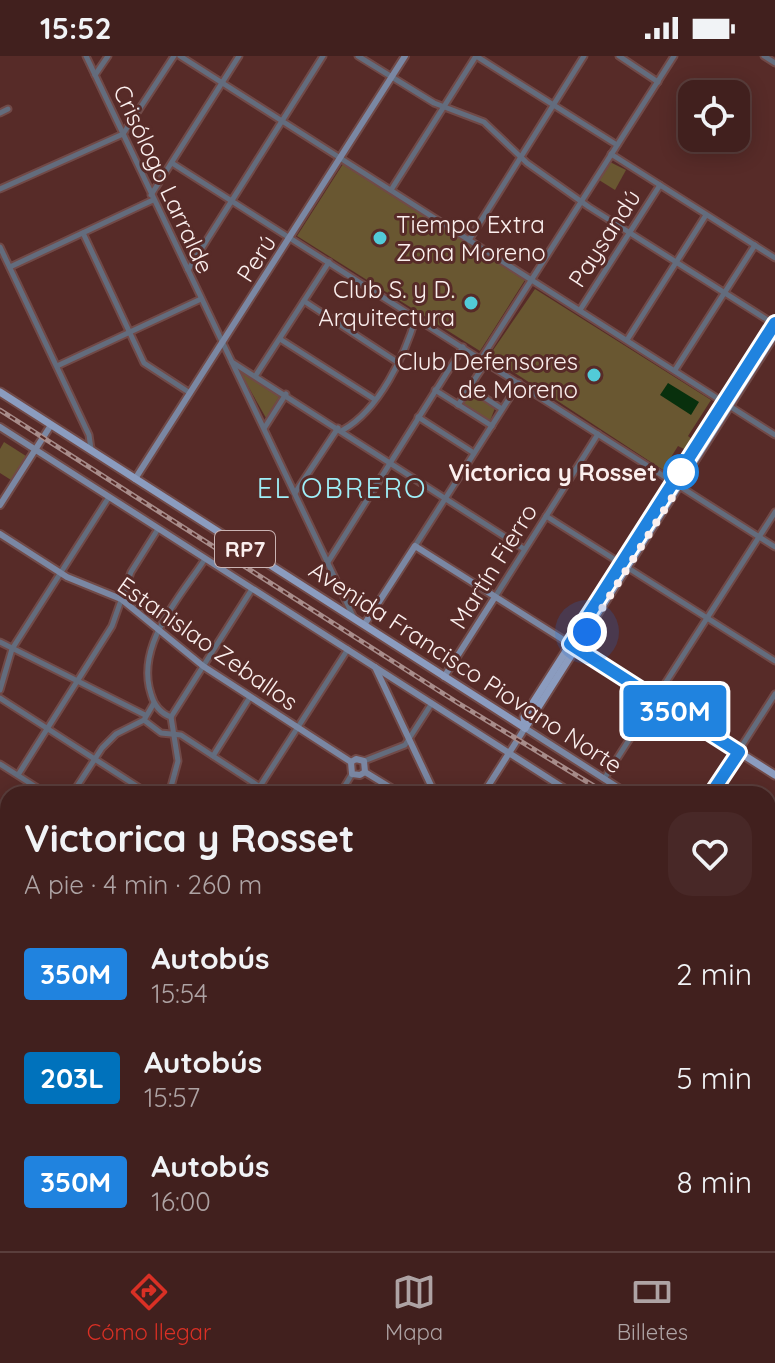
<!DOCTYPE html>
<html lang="es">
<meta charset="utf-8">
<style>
body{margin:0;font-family:Quicksand,sans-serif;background:#482827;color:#f1f3f6;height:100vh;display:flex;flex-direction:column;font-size:30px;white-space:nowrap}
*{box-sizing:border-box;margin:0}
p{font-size:26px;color:#aea3a4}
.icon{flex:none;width:44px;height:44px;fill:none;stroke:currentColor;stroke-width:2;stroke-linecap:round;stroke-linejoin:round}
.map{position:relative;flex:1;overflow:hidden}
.panel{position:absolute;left:0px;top:730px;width:776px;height:466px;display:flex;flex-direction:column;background:#41201e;border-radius:24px 24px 0 0;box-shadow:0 4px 20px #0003,0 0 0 2px #5a3e3c}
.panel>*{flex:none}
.badge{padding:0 16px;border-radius:6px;font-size:28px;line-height:52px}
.controls{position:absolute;left:678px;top:24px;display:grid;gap:16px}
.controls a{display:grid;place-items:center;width:72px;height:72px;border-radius:16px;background:#41201e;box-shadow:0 4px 20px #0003,0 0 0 2px #5a3e3c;font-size:40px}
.you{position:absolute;width:40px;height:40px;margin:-20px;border:6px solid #fff;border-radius:50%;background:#1a73e8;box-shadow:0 0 0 12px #1a73e833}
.map>.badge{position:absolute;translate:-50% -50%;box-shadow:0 0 0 4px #fff}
.round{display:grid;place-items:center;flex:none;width:84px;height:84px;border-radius:24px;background:#482827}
.overview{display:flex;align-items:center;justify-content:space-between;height:136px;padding:0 24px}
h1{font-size:38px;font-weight:800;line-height:60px}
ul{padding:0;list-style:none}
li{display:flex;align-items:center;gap:24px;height:104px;padding:0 24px}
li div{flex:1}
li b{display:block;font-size:30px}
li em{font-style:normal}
li .badge{min-width:88px;font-weight:700;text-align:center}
.status{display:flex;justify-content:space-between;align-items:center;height:56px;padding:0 40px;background:#41201e;direction:ltr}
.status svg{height:22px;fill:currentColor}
.dock{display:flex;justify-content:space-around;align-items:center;height:112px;border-top:2px solid #5a3e3c;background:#41201e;font-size:22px;color:#aea3a4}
.dock a{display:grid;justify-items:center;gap:4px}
.dock .on{color:#d93025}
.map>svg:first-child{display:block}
.green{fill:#695731}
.water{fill:#08300d}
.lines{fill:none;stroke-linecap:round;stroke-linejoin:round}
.street-casing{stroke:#714a48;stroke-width:9}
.secondary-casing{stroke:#714a48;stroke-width:10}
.primary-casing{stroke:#714a48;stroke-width:11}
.street{stroke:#636c7d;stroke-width:5}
.secondary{stroke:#7a87a3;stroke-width:6}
.primary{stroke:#8b9cbf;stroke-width:7}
.rail-casing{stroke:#a88c8a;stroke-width:5}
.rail{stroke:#572b28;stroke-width:2;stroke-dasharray:6;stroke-linecap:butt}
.line-casing{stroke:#fff;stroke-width:18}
.line{stroke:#2083df;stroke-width:12}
.walk{stroke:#fbefee;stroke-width:8;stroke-dasharray:0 14.4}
.poi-dot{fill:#52cbd8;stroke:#572b28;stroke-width:3}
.stop-dot{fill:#fff;stroke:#2083df;stroke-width:4}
.labels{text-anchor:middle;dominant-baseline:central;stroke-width:6;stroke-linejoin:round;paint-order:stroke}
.shield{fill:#572b28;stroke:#cab4b3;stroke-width:2}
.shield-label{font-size:22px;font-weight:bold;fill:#fbefee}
.street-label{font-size:24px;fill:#fbefee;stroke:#572b28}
.poi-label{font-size:24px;fill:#fbefee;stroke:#572b28;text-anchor:end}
.stop-label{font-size:24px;font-weight:bold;fill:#fbefee;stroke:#572b28;text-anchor:end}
.quarter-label{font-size:28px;letter-spacing:2px;fill:#9ff0f9;stroke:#572b28}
</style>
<div class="status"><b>15:52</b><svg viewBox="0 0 49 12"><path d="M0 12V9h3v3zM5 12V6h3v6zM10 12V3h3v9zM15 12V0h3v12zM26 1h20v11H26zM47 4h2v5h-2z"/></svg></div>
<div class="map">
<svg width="775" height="1195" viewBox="0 0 775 1195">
<rect width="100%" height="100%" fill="#572b28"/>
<g class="green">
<path d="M610 106 626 114 615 134 599 124Z"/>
<path d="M343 108 525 224 480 295 297 180Z"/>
<path d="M535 233 711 344 688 380 694 385 688 395 678 390 663 414 489 300Z"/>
<path d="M243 313 281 338 266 362 240 316Z"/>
<path d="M472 337 495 352 490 365 464 348 468 338Z"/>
<path d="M4 386 26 400 11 424 0 417V393Z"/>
</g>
<path class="water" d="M668 327 699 346 691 359 660 339Z"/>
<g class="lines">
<g class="street-casing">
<g id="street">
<path d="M86 0 354 562"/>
<path d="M180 0 775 379"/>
<path d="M358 0 434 47 484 66 527 107 589 151 774 268"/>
<path d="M619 0 658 26"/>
<path d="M764 0 775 7"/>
<path d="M95 19 108 0"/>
<path d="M0 57 8 53"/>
<path d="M611 98 775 202"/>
<path d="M172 107 775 491"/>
<path d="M0 133 123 78 174 0"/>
<path d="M391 134 476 0 617 89"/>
<path d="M151 139 239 0"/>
<path d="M83 177 144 307 190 337"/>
<path d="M469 184 584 0"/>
<path d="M0 191 89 379 91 393"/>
<path d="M10 211 153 144"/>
<path d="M188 214 323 0"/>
<path d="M304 245 397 306"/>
<path d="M580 254 660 129"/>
<path d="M280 283 374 343"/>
<path d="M627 284 706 159"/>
<path d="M481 303 674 0"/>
<path d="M232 306 524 493"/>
<path d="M57 310 201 243"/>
<path d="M675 314 755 189"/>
<path d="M256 319 329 206"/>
<path d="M470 332 502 353"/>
<path d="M435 334 492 370"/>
<path d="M458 349 486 306"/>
<path d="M418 361 474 397"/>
<path d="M265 371 286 338"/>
<path d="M343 374C379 354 405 299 416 261"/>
<path d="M295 437 338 372"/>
<path d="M546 460 775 605"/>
<path d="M415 490 519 327"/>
<path d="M328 506 463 291"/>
<path d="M495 541 598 378"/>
<path d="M0 586 145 659"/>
<path d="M0 634 12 593 109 441"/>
<path d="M0 642 149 738"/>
<path d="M171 661C160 657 154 649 151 638 135 589 180 541 205 503"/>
<path d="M171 661 252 533"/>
<path d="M144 664 161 677 181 679 260 731"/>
<path d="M213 700 250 641"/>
<path d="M364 705 405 689 432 647"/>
<path d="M0 708 47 738"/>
<path d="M18 719 112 570 131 516 158 473"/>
<path d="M604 723 775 456"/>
<path d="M72 738 102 692 116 678 144 664 154 647"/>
<path d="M169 738 178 705 171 661"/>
<path d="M255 738 348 593"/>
<path d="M340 738 352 718"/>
<path d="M711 738 775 638"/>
<path d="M0 803 8 790"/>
<path d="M768 825 775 815"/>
<path d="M0 920 8 925"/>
<path d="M0 994 8 999"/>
<path d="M0 1038 8 1026"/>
<path d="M0 1087 8 1085"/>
<path d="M768 1088 775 1093"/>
<path d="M37 1188 39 1195"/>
<path d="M129 1188 131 1195"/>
<path d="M223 1188 225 1195"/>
<path d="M316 1188 318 1195"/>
<path d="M408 1188 410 1195"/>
<path d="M502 1188 504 1195"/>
<path d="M595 1188 597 1195"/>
<path d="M746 1188 756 1195"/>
<path d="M157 1195 181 1188"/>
<path d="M432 1195 456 1188"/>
</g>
</g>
<g class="secondary-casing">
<g id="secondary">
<path d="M0 371 573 738"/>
<path d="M135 423 405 0"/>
<path d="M0 449 51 369"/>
<path d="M0 478 67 521 121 543 203 610 351 706 356 703 364 705 365 716 401 738"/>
<path d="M364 569 415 490 570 588"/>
<path d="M375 611 435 738"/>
<path d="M444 621 495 541"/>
<path d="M351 706 352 718 360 719 365 716"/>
<path d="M483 738 525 672 628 738"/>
<path d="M768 828 775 833"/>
<path d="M768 863 775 867"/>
<path d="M768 975 775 979"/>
<path d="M768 1003 775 993"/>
<path d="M0 1156 8 1154"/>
<path d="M768 1181 775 1171"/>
<path d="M646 1195 651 1188"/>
<path d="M759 1195 764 1188"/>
</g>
</g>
<g class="primary-casing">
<g id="primary">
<path d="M0 336 525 672"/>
<path d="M575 592 775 719"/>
<path d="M525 672 524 661 775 267"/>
<path d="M525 672 775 278"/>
</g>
</g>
<use href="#street" class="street"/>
<use href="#secondary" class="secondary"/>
<use href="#primary" class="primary"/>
<g class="rail-casing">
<g id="rail">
<path d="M0 354 458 647 607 738"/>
<path d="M768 849 775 854"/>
</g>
</g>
<use href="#rail" class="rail"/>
</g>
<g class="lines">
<g class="line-casing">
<path id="line" d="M711 738 739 696 570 588 775 267"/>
</g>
<use href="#line" class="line"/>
<path class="walk" d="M587 576 680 429 674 426 681 416"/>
</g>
<g class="poi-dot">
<circle cx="380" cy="182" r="8"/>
<circle cx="471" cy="247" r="8"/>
<circle cx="594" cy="319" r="8"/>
</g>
<circle class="stop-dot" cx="681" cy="416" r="16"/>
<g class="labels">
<rect class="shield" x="215" y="475" width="60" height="36" rx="6"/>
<g class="shield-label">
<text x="245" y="493">RP7</text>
</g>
<g class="street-label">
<text transform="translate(164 123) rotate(65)">Crisólogo Larralde</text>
<text transform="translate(604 182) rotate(-57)">Paysandú</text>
<text transform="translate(256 202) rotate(-57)">Perú</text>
<text transform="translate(493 510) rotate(-58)">Martín Fierro</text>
<text transform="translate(208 587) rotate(35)">Estanislao Zeballos</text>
<text transform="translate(466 611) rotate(33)">Avenida Francisco Piovano Norte</text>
</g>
<g class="poi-label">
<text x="396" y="168" text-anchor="start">Tiempo Extra<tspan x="396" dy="28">Zona Moreno</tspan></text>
<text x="455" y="233">Club S. y D.<tspan x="455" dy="28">Arquitectura</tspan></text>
<text x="578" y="305">Club Defensores<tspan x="578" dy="28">de Moreno</tspan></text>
</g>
<g class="stop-label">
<text x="657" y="416">Victorica y Rosset</text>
</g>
<g class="quarter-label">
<text x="342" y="431">EL OBRERO</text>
</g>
</g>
</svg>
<div class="controls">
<a><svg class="icon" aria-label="locate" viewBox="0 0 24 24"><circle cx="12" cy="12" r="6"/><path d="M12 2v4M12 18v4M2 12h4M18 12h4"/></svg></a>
</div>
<div class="you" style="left:587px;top:576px"></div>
<b class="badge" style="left:675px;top:655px;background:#2083df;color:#fff">350M</b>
<section class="panel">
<div class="overview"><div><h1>Victorica y Rosset</h1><p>A pie · 4 min · 260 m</p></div><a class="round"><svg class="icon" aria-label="heart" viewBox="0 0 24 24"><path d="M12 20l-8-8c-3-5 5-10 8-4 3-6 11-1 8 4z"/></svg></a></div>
<ul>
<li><span class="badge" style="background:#2083df;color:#fff">350M</span><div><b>Autobús</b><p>15:54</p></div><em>2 min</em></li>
<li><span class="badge" style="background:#0072bc;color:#fff">203L</span><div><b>Autobús</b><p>15:57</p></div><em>5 min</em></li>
<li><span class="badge" style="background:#2083df;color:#fff">350M</span><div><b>Autobús</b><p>16:00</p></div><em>8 min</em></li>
</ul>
</section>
</div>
<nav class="dock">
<a class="on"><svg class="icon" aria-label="directions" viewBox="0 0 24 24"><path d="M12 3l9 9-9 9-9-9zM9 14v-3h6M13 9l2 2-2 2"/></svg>Cómo llegar</a>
<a><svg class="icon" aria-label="map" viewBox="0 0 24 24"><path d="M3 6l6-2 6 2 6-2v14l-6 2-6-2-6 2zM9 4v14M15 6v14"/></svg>Mapa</a>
<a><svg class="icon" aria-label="tickets" viewBox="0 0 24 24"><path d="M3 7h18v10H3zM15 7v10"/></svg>Billetes</a>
</nav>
